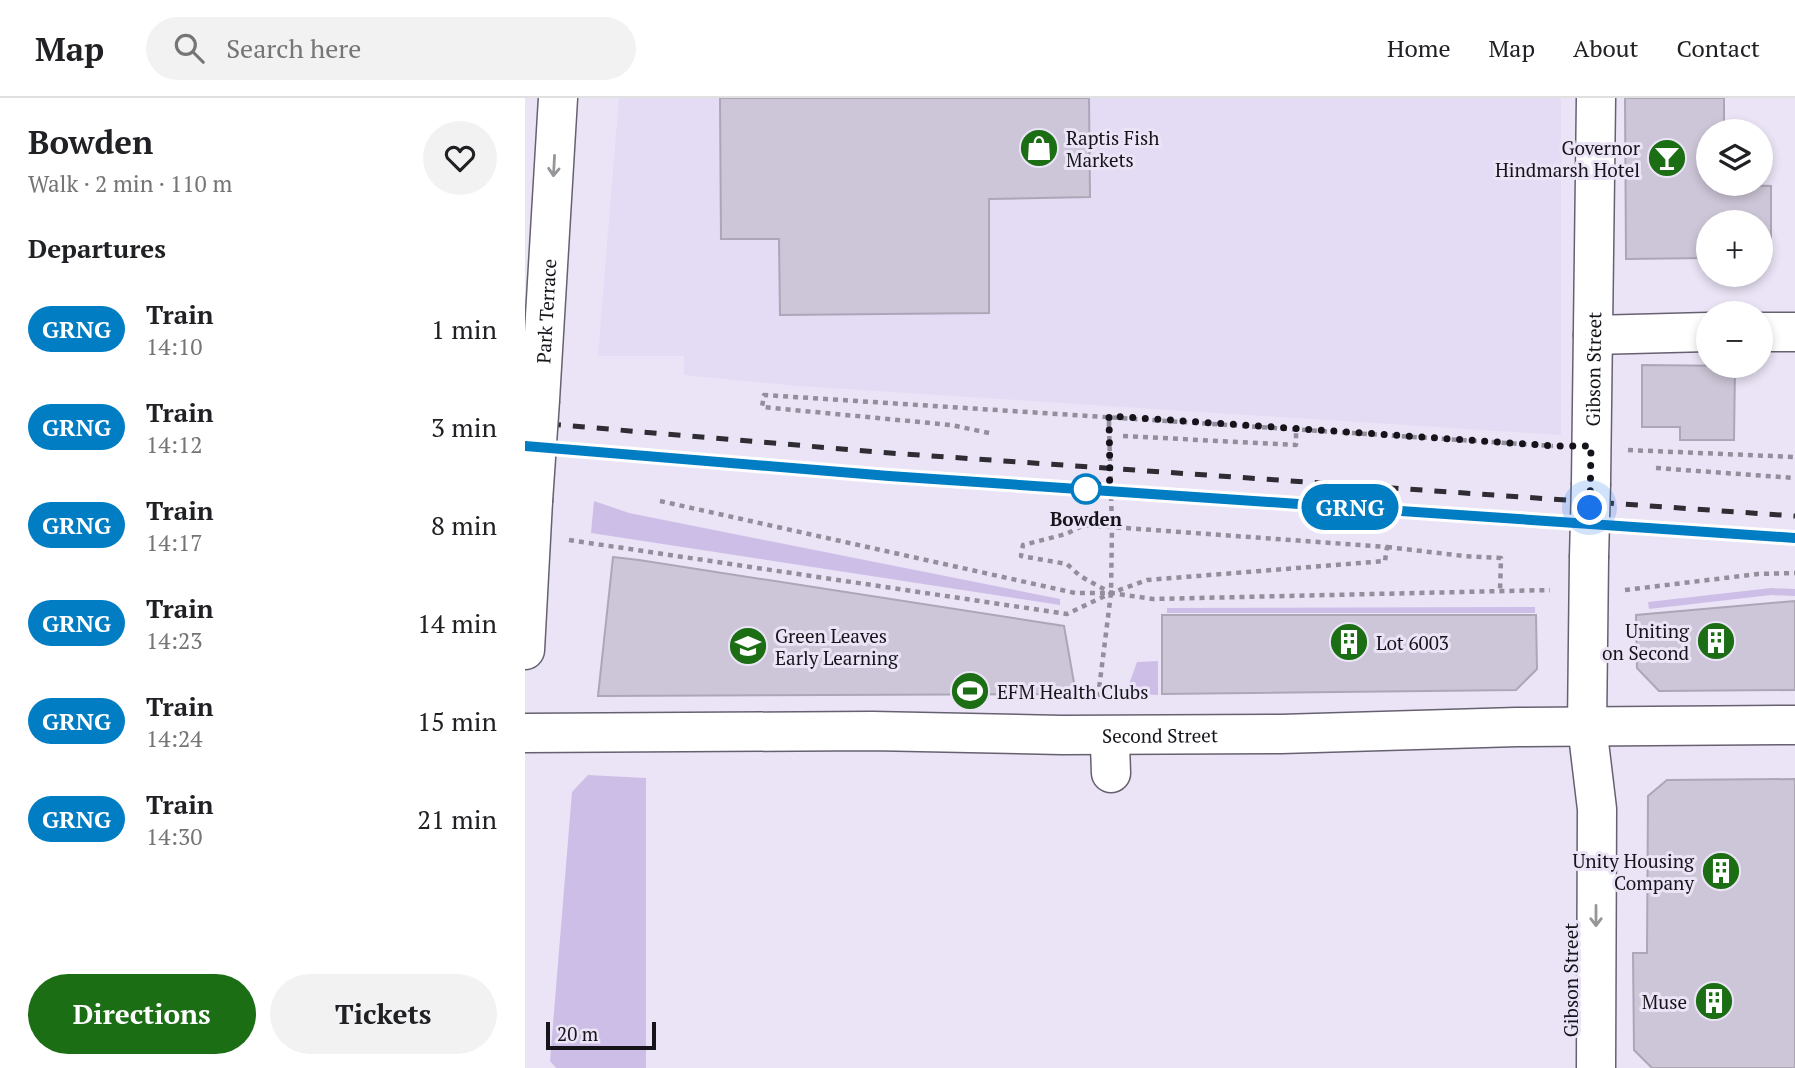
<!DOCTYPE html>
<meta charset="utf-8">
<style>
body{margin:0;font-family:"PT Serif",serif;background:#f2f2f2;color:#202124;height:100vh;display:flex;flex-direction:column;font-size:26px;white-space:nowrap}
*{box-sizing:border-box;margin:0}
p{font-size:23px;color:#757577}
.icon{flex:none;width:38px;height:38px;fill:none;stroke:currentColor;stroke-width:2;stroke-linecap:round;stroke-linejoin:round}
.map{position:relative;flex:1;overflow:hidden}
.drawer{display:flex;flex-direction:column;background:#fff;width:525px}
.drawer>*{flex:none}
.badge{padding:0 14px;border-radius:23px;font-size:24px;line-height:46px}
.controls{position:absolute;left:1171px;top:21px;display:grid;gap:14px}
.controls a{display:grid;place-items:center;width:77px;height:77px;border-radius:50%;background:#fff;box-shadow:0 4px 10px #0003;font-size:35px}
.scale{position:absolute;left:21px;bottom:18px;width:110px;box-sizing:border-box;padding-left:7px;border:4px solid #16131a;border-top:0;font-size:19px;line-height:24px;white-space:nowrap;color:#16131a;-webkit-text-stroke:5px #eae4f6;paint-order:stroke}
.you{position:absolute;width:35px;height:35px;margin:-18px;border:5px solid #fff;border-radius:50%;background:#1a73e8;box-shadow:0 0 0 10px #1a73e833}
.map>.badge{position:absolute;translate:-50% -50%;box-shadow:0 0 0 4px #fff}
h2{padding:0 28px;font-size:26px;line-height:63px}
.round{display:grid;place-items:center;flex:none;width:74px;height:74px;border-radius:37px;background:#f2f2f2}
.headline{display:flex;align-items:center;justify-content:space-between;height:119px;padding:0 28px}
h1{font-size:33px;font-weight:700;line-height:52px}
.button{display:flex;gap:14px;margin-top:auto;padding:14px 28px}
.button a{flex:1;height:80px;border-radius:42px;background:#1c6e15;color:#fff;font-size:28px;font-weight:700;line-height:80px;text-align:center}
.button a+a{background:#f2f2f2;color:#202124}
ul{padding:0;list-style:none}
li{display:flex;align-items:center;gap:21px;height:98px;padding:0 28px}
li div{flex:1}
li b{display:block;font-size:26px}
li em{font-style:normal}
li .badge{min-width:77px;font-weight:700;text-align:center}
header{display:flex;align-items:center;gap:42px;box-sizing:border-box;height:98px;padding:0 35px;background:#fff;border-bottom:2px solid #e0e0e0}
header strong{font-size:33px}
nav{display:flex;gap:38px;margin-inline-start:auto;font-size:24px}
.search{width:490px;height:63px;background:#f2f2f2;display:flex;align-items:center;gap:18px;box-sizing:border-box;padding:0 24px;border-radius:38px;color:#757577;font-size:26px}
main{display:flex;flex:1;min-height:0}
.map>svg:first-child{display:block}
.built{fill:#e4dbf5}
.green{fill:#cdbee7}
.building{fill:#cdc6d8;stroke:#aca6b7;stroke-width:2}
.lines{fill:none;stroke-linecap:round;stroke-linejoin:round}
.minor-casing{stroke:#666070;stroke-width:41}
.highway-casing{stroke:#666070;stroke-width:41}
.path{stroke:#938e9c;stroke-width:4.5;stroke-dasharray:5 5;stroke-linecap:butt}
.minor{stroke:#fff;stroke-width:38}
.highway{stroke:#fff;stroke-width:38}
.rail{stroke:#2f2c34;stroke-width:5;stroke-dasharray:12 12;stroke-linecap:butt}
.minor-bridge-casing{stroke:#666070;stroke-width:41;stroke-linecap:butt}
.highway-bridge-casing{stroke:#666070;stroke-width:41;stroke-linecap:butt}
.path-bridge{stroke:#938e9c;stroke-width:4.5;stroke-dasharray:5 5;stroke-linecap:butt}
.minor-bridge{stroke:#fff;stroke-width:38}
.highway-bridge{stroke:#fff;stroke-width:38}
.oneway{stroke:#969598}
.line-casing{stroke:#fff;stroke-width:16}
.line{stroke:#007dc3;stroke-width:10}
.walk{stroke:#16131a;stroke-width:7;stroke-dasharray:0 12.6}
.stop-dot{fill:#fff;stroke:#007dc3;stroke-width:3.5}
.labels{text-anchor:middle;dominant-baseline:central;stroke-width:6;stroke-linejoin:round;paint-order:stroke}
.poi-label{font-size:19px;fill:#16131a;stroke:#eae4f6;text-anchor:start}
.street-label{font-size:19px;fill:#16131a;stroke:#eae4f6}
.stop-label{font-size:19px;font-weight:bold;fill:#16131a;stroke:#eae4f6}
</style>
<header>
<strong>Map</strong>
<div class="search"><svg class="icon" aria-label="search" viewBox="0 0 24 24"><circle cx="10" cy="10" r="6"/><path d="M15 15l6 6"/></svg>Search here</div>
<nav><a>Home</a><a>Map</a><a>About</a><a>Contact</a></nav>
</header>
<main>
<section class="drawer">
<div class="headline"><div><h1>Bowden</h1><p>Walk · 2 min · 110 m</p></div><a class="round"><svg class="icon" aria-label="heart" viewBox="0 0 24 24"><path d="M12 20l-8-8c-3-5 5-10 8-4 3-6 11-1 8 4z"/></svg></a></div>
<h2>Departures</h2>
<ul>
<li><span class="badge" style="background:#007dc3;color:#fff">GRNG</span><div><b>Train</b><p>14:10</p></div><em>1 min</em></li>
<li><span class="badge" style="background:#007dc3;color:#fff">GRNG</span><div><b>Train</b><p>14:12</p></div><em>3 min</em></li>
<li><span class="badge" style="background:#007dc3;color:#fff">GRNG</span><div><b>Train</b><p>14:17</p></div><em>8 min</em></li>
<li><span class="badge" style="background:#007dc3;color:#fff">GRNG</span><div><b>Train</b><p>14:23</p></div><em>14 min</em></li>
<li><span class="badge" style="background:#007dc3;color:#fff">GRNG</span><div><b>Train</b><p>14:24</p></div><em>15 min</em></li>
<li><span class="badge" style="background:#007dc3;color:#fff">GRNG</span><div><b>Train</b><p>14:30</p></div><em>21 min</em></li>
</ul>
<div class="button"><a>Directions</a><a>Tickets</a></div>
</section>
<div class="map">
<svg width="1270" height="970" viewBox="0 0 1270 970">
<rect width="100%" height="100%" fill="#eae4f6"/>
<path class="built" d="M94 0H1036V337L274 288 159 277V258H73Z"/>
<g class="green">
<path d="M69 403 104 415 535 501V507L66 435Z"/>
<path d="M1246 490 1270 491V498L1246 497 1124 511 1123 504Z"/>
<path d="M1010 509V515H642V510Z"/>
<path d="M633 563V597L607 596 603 589 612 564Z"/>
<path d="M63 677 121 680V970H31L25 963 47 694Z"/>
</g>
<g class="building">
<path d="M195 0H564L565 99 464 101V215L255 217 254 141H196Z"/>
<path d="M1100 0H1199V33H1183V86L1246 88V160H1236V124H1183V160L1101 161Z"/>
<path d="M1117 267 1210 268 1209 342H1155V329H1117Z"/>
<path d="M88 459 114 462 539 528 551 596 73 598Z"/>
<path d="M1270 503V592L1134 593 1112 570 1111 517Z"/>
<path d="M637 517H1011L1012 571 991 592 637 596Z"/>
<path d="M1270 681V970H1127L1109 952 1108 855H1122L1123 698 1142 682Z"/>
</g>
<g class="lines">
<g class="minor-casing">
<g id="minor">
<path d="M1236 234H1270"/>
<path d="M1068 237 1183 234"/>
<path id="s1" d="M1066 385 1071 0"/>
<path d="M1064 460 1062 628 1072 711 1071 970"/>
<path id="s2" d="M0 635 347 633 537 637 756 636 992 629 1270 627"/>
<path d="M585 647 586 675"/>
</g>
</g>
<g class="highway-casing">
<g id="highway">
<path id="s3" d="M15 302 33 0"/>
<path d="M0 552 8 403"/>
</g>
</g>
<g class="path">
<path d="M584 328V318"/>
<path d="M464 335 426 327 237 309 239 297 1028 348"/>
<path d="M598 338 771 347V331"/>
<path d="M1103 352 1270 359"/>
<path d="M1131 370 1270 380"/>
<path d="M135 403 550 495H586L628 501 1025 492"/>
<path d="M44 442 542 516 586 495 622 482 860 463 862 449 559 427 541 436 498 447 496 458 542 466 555 478 586 495"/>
<path d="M862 449 939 458 976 460 975 493"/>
<path d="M1100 492 1233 476 1270 475"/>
<path d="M573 599 586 495 587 429"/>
</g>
<use href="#minor" class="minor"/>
<use href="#highway" class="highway"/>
<g class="rail">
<path d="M0 324 365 355 1270 418"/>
<path d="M0 348 364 378 1270 440"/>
</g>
<g class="minor-bridge-casing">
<path id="minor-bridge" d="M1064 460 1066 385"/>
</g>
<g class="highway-bridge-casing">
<path id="highway-bridge" d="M8 403 15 302"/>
</g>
<path class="path-bridge" d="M584 328 587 429"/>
<use href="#minor-bridge" class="minor-bridge"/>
<use href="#highway-bridge" class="highway-bridge"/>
</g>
<defs><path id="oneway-shaft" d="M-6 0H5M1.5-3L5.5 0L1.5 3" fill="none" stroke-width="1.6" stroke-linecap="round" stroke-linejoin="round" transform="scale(1.75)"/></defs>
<g class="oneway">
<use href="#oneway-shaft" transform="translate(29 68) rotate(93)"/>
<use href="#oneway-shaft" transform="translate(1071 818) rotate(90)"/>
</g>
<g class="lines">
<g class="line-casing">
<path id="line" d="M0 348 364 378 1270 440"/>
</g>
<use href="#line" class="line"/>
<path class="walk" d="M561 391 585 382 584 318 1031 348H1066L1065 410"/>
</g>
<defs>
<g id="shop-disc" transform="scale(2.0125)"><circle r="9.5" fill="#1c6e15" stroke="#eae4f6"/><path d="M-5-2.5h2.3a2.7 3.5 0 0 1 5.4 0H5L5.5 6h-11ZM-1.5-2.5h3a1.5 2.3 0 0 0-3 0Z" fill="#fff"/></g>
<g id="bar-disc" transform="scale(2.0125)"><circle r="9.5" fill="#1c6e15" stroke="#eae4f6"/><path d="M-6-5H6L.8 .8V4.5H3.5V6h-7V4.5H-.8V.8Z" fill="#fff"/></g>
<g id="building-disc" transform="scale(2.0125)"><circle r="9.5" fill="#1c6e15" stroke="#eae4f6"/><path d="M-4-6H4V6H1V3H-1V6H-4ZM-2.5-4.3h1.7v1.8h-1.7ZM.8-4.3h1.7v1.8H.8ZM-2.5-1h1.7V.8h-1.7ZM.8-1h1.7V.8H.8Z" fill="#fff"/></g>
<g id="school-disc" transform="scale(2.0125)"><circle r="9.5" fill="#1c6e15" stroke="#eae4f6"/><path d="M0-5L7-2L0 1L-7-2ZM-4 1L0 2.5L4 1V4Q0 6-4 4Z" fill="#fff"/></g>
<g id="stadium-disc" transform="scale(2.0125)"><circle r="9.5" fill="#1c6e15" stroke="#eae4f6"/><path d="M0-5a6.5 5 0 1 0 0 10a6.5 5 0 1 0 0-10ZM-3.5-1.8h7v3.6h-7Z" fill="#fff"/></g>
</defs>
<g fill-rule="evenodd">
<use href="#shop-disc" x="514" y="50"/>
<use href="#bar-disc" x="1142" y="60"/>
<use href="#building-disc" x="1191" y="543"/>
<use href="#building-disc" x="824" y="544"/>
<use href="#school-disc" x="223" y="548"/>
<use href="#stadium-disc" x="445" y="593"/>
<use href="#building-disc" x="1196" y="773"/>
<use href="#building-disc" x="1189" y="903"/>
</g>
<circle class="stop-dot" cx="561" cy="391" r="14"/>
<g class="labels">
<g class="poi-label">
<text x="541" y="39">Raptis Fish<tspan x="541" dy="22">Markets</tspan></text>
<text x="1115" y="49" text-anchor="end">Governor<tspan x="1115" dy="22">Hindmarsh Hotel</tspan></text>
<text x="1164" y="532" text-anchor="end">Uniting<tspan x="1164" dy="22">on Second</tspan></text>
<text x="250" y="537">Green Leaves<tspan x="250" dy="22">Early Learning</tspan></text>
<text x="851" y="544">Lot 6003</text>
<text x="472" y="593">EFM Health Clubs</text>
<text x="1169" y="762" text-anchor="end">Unity Housing<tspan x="1169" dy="22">Company</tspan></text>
<text x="1162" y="903" text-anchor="end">Muse</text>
</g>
<g class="street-label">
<text stroke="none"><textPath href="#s3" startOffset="89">Park Terrace</textPath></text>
<text stroke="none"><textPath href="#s1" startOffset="114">Gibson Street</textPath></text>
<text stroke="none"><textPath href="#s2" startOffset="635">Second Street</textPath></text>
<text transform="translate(1045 882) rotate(-90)">Gibson Street</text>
</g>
<g class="stop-label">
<text x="561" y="420">Bowden</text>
</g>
</g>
</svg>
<div class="controls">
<a><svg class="icon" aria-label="layers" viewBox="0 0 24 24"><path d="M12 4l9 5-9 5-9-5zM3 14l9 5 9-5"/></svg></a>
<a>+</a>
<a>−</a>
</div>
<div class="scale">20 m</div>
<div class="you" style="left:1065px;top:410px"></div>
<b class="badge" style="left:825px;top:409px;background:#007dc3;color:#fff">GRNG</b>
</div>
</main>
